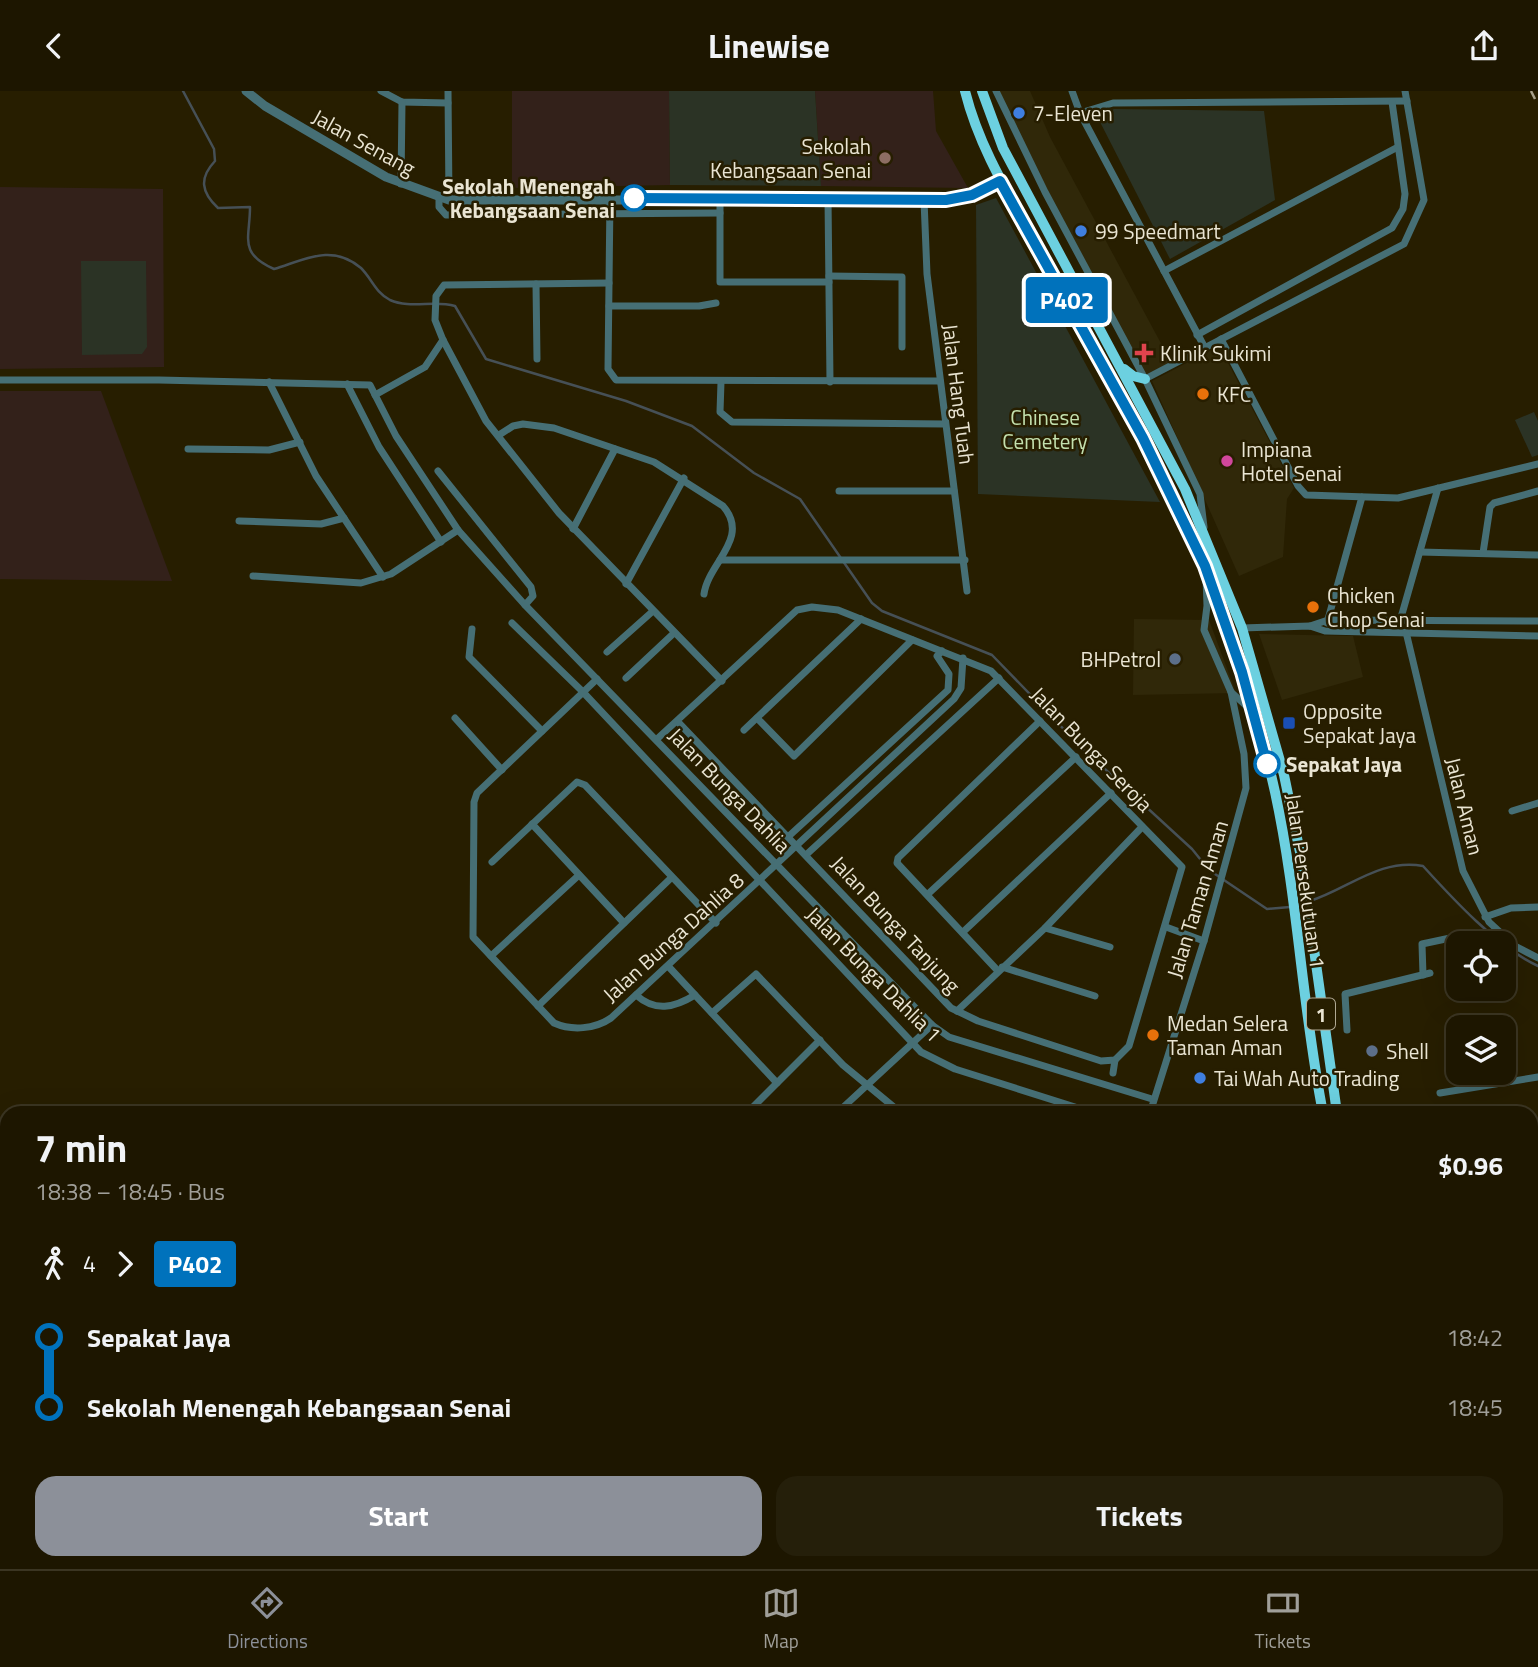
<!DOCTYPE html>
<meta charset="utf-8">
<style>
body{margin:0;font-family:"Titillium Web",sans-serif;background:#251f0a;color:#f1f3f6;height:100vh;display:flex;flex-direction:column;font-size:26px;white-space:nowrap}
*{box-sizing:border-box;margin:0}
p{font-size:23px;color:#a09f99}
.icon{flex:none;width:38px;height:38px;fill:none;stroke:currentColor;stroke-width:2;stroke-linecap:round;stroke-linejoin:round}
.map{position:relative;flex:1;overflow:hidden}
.details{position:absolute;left:0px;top:1015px;width:1538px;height:464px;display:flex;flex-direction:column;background:#1d1600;border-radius:21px 21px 0 0;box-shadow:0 7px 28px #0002,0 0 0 2px #3b3522}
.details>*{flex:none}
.badge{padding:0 14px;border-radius:5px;font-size:24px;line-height:46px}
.controls{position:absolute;left:1446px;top:840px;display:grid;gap:14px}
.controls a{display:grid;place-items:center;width:70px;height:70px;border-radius:14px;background:#1d1600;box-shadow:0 7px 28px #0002,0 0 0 2px #3b3522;font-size:35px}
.map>.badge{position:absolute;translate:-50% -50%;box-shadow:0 0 0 4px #fff}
.legs{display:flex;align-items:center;gap:10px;height:77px;padding:0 35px;font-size:23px}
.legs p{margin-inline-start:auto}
.headline{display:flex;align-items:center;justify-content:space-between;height:119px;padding:0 35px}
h1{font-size:38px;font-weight:700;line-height:52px}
.cta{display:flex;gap:14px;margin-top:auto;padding:14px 35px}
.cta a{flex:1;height:80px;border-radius:21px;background:#8c9099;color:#fff;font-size:28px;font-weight:700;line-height:80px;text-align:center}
.cta a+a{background:#251f0a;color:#f1f3f6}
ul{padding:0 35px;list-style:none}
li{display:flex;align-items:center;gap:24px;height:70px;font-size:26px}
li i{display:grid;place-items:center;width:10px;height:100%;margin:0 9px;background:currentColor}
li i::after{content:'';width:18px;height:18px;margin:-9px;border:5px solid;border-radius:50%;background:#1d1600}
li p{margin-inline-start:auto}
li:first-child i{background:linear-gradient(#0000 50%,currentColor 0)}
li:last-child i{background:linear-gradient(currentColor 50%,#0000 0)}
header{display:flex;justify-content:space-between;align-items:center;height:91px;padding:0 35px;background:#1d1600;font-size:32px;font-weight:700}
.dock{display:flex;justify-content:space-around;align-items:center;height:98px;border-top:2px solid #3b3522;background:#1d1600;font-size:19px;color:#a09f99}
.dock a{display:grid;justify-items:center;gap:4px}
.dock .current{color:#8c9099}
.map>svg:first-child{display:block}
.built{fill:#302809}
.education{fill:#33211a}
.green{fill:#2b3325}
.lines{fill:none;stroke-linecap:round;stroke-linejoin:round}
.stream{stroke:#465056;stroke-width:2.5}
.minor{stroke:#466f75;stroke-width:7}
.tertiary{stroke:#466f75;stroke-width:9}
.trunk{stroke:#6cd0e0;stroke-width:10}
.motorway{stroke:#72e1f2;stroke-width:12}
.rail{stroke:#a7a08a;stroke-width:2.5;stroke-dasharray:9 9;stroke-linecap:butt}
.line-1-casing{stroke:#fff;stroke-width:16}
.line-1{stroke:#0072bc;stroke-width:10}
.shop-dot{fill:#3f7fe0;stroke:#271e00;stroke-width:2.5}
.education-dot{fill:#8d6e63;stroke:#271e00;stroke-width:2.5}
.stop-1-dot{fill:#fff;stroke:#0072bc;stroke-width:3.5}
.health-dot{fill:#e0444e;stroke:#271e00;stroke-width:2.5}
.food-dot{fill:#e8710a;stroke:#271e00;stroke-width:2.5}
.hotel-dot{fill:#d1479c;stroke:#271e00;stroke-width:2.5}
.service-dot{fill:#5c6f8a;stroke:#271e00;stroke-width:2.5}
.transit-dot{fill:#1a4fb4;stroke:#271e00;stroke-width:2.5}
.labels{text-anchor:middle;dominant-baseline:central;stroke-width:5;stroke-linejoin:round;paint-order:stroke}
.shield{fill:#271e00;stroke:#b0a994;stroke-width:2}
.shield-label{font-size:19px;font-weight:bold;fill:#eae5d3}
.poi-label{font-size:21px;fill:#eae5d3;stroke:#271e00;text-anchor:start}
.street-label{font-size:21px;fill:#eae5d3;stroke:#271e00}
.stop-label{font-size:21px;font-weight:bold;fill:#eae5d3;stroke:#271e00;text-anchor:end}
.park-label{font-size:21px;fill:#c3e0ae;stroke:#271e00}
</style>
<header><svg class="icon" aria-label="back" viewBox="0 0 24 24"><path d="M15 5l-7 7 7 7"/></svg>Linewise<svg class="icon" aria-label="share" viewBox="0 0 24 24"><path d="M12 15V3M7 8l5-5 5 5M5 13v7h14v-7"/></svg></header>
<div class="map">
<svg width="1538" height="1478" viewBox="0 0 1538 1478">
<rect width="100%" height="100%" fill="#271e00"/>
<g class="built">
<path d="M999 0H1030L1050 46 1171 271 1146 284 1046 96Z"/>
<path d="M1219 255 1294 397 1287 408 1283 466 1239 485 1152 290Z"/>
<path d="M1134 528 1209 529 1236 602 1133 604Z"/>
<path d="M1259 543 1353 545 1363 586 1282 609Z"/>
<path d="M219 1472H325L337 1478H213Z"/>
</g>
<g class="education">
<path d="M512 0H669L670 94 512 97Z"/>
<path d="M815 0H933L936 40 968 97 821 95Z"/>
<path d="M0 96 163 98 164 276 0 278Z"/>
<path d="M0 300H101L172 490 0 488Z"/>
</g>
<g class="green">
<path d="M669 0H815L821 95 670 94Z"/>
<path d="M1114 18 1264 20 1275 109 1170 168 1098 27Z"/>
<path d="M996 107 1160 411 978 403 976 114Z"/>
<path d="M81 170H146L147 256 142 263 82 264Z"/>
<path d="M1534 321 1538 330V364L1532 366 1515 329Z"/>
</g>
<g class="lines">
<g class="stream">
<path d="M183 0 214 58 215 70C199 87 201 101 218 117L250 116C250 147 238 162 274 178 304 169 332 152 361 177 372 188 375 201 390 209 410 218 434 209 455 215L486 268 626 310 692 335 754 382 800 408 872 512 882 520 992 564 1081 656 1192 758 1209 779 1267 818 1290 816"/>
<path d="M1310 810C1348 798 1380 767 1423 775 1453 808 1497 856 1538 875"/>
</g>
<g class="minor">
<path d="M381 0 402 11 448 12"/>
<path d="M448 0 449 109"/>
<path d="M996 0 1045 101 1145 288 1200 403 1204 436"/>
<path d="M1072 0 1080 22 1205 257"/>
<path d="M1080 22 1113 12 1407 10"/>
<path d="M401 93 402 11"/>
<path d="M439 106V116L446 124 720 122"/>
<path d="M610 107 608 278 616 289 940 290"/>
<path d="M828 107 830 291"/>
<path d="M720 108V191H829"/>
<path d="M924 109 927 183 967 500"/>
<path d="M1164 180 1396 57"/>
<path d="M829 185 902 186V256"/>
<path d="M609 192 444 194 436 205 435 229 443 249 486 330 559 422 722 590"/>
<path d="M536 193 537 268"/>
<path d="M609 215H699L716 212"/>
<path d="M1197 244 1392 137 1403 118 1405 103 1392 11"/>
<path d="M1221 248 1298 395 1306 404 1398 407 1538 373"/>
<path d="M1145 288 1404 153 1424 109 1405 0"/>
<path d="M0 289H159L370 294 396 345 458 439 525 514 932 934 949 946 1152 1008"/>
<path d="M269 291 316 385 383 486"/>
<path d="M721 291 720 321 732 331 945 333"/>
<path d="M347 293 379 356 441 451"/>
<path d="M375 304 425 276 443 249"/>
<path d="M499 344 513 335 523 333 554 337 654 371 723 415C751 447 708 472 704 503"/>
<path d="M188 358 269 359 300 351"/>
<path d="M438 380 531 496 533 505 525 514"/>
<path d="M839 400H954"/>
<path d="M239 430 321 433 344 427"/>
<path d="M573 438 615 358"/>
<path d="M1420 461 1538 464"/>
<path d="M1483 462 1490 416 1494 412 1538 400"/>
<path d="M720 469H965"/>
<path d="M253 485 361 492 391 483 458 439"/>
<path d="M1206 486 1207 515 1204 539 1231 601 1253 621"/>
<path d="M626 493 684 387"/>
<path d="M1400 530 1438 397"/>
<path d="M512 532 582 600 921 961 955 978 1094 1022"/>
<path d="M1327 532 1362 406"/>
<path d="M1310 535 1328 529 1538 530"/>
<path d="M1242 537 1310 535 1325 540 1538 545"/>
<path d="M472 538 469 566 542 640"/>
<path d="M1406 541 1463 780 1489 831 1515 855 1538 867"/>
<path d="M607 561 653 520"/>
<path d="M626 587 674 542"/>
<path d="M597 588 477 702 474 711 473 846 554 932C572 940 595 938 611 927L954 608 961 597 963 567"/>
<path d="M455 627 502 679"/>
<path d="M757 627 794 665 912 549"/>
<path d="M744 639 861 528"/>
<path d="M657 648 797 519 812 516 838 519 991 580 1182 776 1129 955 1115 969 1101 970 978 930 951 917 678 631"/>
<path d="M1512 720 1538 712"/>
<path d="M532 733 624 832"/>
<path d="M789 745 948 599 949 583 937 565 942 560"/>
<path d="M807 763 999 587"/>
<path d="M492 771 577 691 585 694 716 832"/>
<path d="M928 803 1076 666"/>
<path d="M1485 826 1511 817 1538 816"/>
<path d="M1166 836 1204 850"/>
<path d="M1045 837 1110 856"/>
<path d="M963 841 1111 702"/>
<path d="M491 865 579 784"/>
<path d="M668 875 777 992"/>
<path d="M1002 876 1095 905"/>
<path d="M998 880 897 772 898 767 1040 630"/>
<path d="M1423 884 1422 853 1455 846"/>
<path d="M636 904C655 921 674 917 695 904"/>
<path d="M538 915 671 787"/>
<path d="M957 920 1045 837 1142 736"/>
<path d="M712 922 756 883 843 974 901 1022"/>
<path d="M1347 939 1345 903 1430 882"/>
<path d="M1113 982 1115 969"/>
<path d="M1440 1002 1538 986"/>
<path d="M747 1022 820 949"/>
<path d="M837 1022 932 934"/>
<path d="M1139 1022 1150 1021"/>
<path d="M1150 1022 1204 850 1246 697 1244 663 1231 601"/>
<path d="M1531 1141 1538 1139"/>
<path d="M1531 1470 1537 1478"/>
<path d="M1016 1472 1023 1475 1029 1472"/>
<path d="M1035 1472 1045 1478"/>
<path d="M1248 1472 1258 1478"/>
<path d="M1369 1472 1379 1478"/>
<path d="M1497 1472 1504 1478"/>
<path d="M764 1478V1472"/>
<path d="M784 1478 794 1472"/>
<path d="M986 1478 996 1472"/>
<path d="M1158 1478 1162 1472"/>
</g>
<path class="tertiary" d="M246 0 265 15 386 86 449 109H946L972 104 1000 90"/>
<g class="trunk">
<path d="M965 0C980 60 1013 110 1042 163 1098 266 1160 367 1205 475 1234 547 1258 625 1275 701 1298 807 1302 916 1323 1022"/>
<path d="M982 0 1003 57 1185 398 1242 537 1284 684 1301 766 1337 1022"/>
<path d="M1124 278 1133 285 1145 288"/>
<path d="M1531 1417 1538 1426"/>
<path d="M1531 1438 1538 1446"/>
</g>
<g class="motorway">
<path d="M0 1157 7 1163"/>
<path d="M0 1183 7 1188"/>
<path d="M436 1472 447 1478"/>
<path d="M458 1472 470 1478"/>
</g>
<path class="rail" d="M1531 0 1538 14"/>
</g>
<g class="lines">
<g class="line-1-casing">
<path id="line-1" d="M634 107 946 109 972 104 1000 90 1143 347 1205 475 1242 581 1267 673"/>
</g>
<use href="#line-1" class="line-1"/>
</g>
<g class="shop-dot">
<circle cx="1019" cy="22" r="7"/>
<circle cx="1081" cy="140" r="7"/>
<circle cx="1200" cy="987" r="7"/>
</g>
<circle class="education-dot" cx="885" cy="67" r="7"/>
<g class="stop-1-dot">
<circle cx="634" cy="107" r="12"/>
<circle cx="1267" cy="673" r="12"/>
</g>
<path class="health-dot" d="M1140.5 251.5h7v7h7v7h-7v7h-7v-7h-7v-7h7z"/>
<g class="food-dot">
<circle cx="1203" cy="303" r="7"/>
<circle cx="1313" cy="516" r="7"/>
<circle cx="1153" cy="944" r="7"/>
</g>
<circle class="hotel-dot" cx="1227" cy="370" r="7"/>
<g class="service-dot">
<circle cx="1175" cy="568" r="7"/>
<circle cx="1372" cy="960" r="7"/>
</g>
<rect class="transit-dot" x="1282" y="625" width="14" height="14" rx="3.5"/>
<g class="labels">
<rect class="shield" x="1307" y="907.5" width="28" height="31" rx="5"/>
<g class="shield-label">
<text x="1321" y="923">1</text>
</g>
<g class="poi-label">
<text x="1033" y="22">7-Eleven</text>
<text x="871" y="55" text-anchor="end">Sekolah<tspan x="871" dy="24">Kebangsaan Senai</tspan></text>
<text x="1095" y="140">99 Speedmart</text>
<text x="1160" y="262">Klinik Sukimi</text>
<text x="1217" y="303">KFC</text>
<text x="1241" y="358">Impiana<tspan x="1241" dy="24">Hotel Senai</tspan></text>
<text x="1327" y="504">Chicken<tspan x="1327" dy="24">Chop Senai</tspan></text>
<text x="1161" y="568" text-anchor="end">BHPetrol</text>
<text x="1303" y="620">Opposite<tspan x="1303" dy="24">Sepakat Jaya</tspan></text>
<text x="1167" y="932">Medan Selera<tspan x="1167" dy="24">Taman Aman</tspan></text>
<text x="1386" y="960">Shell</text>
<text x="1214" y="987">Tai Wah Auto Trading</text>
</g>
<g class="street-label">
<text transform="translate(364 51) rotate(29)">Jalan Senang</text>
<text transform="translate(959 303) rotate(83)">Jalan Hang Tuah</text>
<text transform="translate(1092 658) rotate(46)">Jalan Bunga Seroja</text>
<text transform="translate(730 699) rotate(46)">Jalan Bunga Dahlia</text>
<text transform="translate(1465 715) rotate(76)">Jalan Aman</text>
<text transform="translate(1306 790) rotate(82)">Jalan Persekutuan 1</text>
<text transform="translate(1197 808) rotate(-73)">Jalan Taman Aman</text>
<text transform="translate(896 833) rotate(47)">Jalan Bunga Tanjung</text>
<text transform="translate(673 846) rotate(-42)">Jalan Bunga Dahlia 8</text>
<text transform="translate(874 883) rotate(45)">Jalan Bunga Dahlia 1</text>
</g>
<g class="stop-label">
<text x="615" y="95">Sekolah Menengah<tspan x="615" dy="24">Kebangsaan Senai</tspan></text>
<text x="1286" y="673" text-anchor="start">Sepakat Jaya</text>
</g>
<g class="park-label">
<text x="1045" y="326">Chinese<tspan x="1045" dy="24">Cemetery</tspan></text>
</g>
</g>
</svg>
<div class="controls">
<a><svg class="icon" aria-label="locate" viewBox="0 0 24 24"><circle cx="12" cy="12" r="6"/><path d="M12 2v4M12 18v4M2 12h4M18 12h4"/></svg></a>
<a><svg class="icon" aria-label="layers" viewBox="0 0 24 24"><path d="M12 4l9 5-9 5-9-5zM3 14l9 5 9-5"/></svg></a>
</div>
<b class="badge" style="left:1067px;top:209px;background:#0072bc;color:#fff">P402</b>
<section class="details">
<div class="headline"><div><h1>7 min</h1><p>18:38 – 18:45 · Bus</p></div><b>$0.96</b></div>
<div class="legs"><svg class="icon" aria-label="walk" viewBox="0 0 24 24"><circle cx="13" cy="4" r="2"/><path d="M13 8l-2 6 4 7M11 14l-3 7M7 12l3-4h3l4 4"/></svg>4<svg class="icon" aria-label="forward" viewBox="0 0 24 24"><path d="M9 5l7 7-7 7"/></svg><b class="badge" style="background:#0072bc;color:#fff">P402</b></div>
<ul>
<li><i style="color:#0072bc"></i><b>Sepakat Jaya</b><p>18:42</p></li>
<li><i style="color:#0072bc"></i><b>Sekolah Menengah Kebangsaan Senai</b><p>18:45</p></li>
</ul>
<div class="cta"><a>Start</a><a>Tickets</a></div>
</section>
</div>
<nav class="dock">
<a class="current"><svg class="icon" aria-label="directions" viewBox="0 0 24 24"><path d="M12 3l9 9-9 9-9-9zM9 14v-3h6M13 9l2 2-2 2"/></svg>Directions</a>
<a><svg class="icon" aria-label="map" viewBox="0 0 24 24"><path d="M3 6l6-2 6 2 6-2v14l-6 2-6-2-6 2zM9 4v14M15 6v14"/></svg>Map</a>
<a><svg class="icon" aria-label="tickets" viewBox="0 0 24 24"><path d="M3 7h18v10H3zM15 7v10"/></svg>Tickets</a>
</nav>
